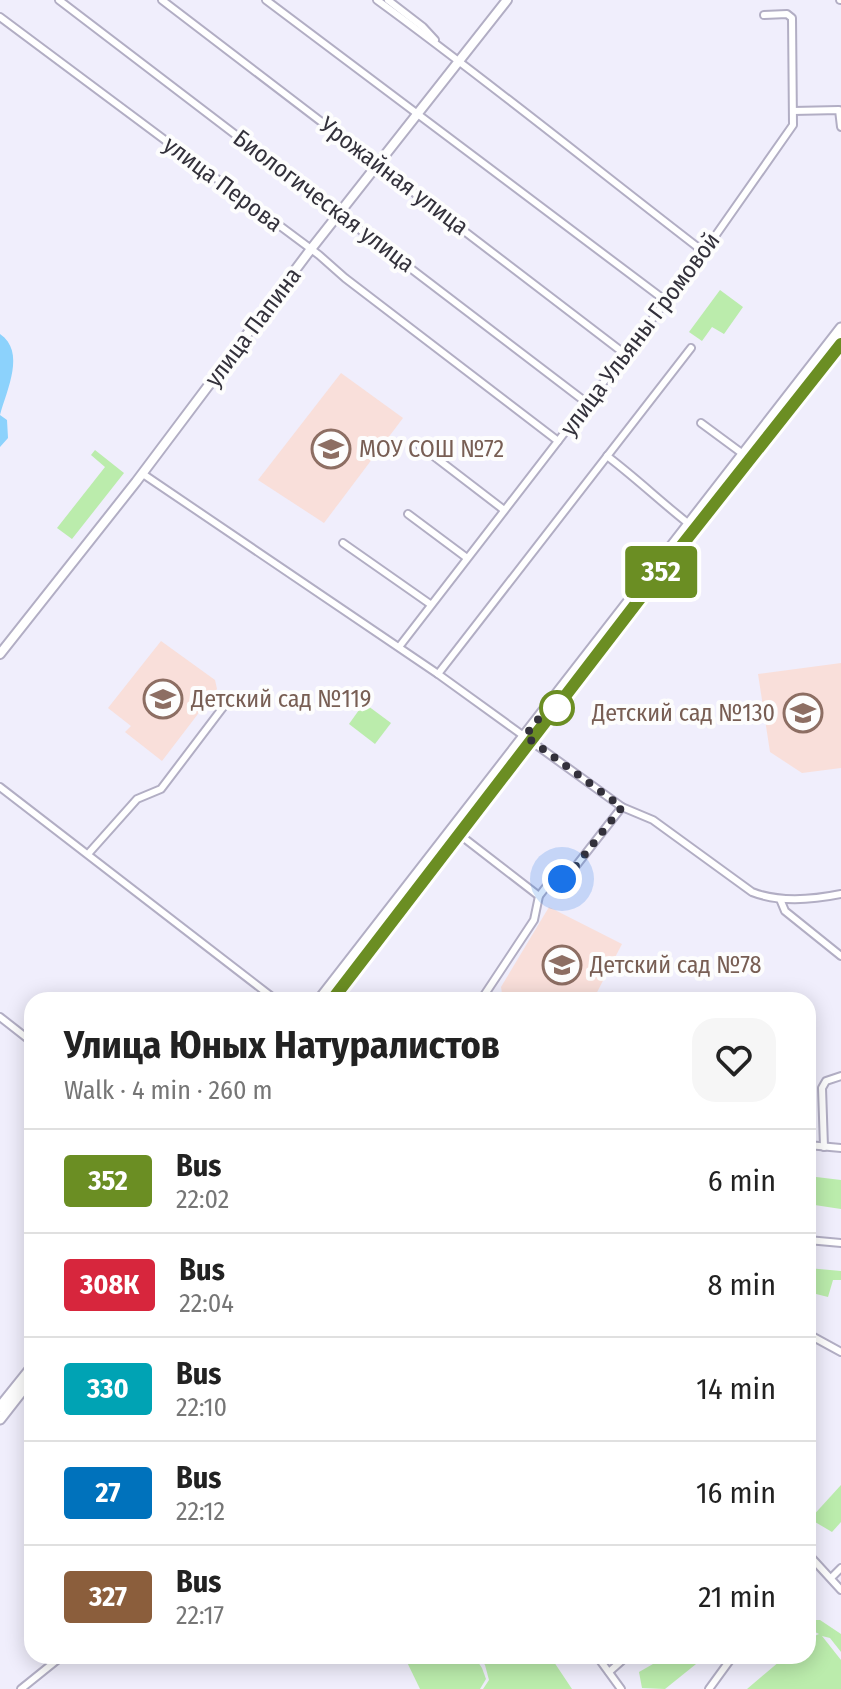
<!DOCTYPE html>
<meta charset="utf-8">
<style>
body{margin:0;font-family:"Fira Sans Condensed",sans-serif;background:#f6f6f6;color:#222;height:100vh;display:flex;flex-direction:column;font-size:30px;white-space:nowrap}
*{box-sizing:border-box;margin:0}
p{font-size:26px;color:#767676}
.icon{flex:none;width:44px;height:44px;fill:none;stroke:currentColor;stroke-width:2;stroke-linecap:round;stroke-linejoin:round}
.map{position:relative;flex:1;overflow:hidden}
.side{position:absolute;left:24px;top:992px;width:792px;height:672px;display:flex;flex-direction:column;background:#fff;border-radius:24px;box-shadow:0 4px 20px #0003}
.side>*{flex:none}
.badge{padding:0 16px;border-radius:6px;font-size:28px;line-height:52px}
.you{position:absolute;width:40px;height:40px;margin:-20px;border:6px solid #fff;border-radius:50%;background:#1a73e8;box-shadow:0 0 0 12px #1a73e833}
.map>.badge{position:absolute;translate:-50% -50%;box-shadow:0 0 0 4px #fff}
.round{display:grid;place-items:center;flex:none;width:84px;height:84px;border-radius:24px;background:#f6f6f6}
.overview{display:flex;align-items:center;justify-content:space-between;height:136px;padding:0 40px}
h1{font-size:38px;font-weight:700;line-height:60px}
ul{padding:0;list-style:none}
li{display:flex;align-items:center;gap:24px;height:104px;padding:0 40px;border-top:2px solid #e0e0e0}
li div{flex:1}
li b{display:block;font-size:30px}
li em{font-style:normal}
li .badge{min-width:88px;font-weight:700;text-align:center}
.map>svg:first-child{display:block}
.education{fill:#f9dfda}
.green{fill:#bbecac}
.water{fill:#8cd2fc}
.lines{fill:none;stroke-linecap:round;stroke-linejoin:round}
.minor-casing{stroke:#b2aec4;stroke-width:10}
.tertiary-casing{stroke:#b2aec4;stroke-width:12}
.secondary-casing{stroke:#b2aec4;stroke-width:13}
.minor{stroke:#fff;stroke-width:6}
.tertiary{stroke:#fff;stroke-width:8}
.secondary{stroke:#fff;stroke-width:9}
.line-casing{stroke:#fff;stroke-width:18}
.line{stroke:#6b8e23;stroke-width:12}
.walk{stroke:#33313b;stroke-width:8;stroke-dasharray:0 14.4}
.stop-dot{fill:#fff;stroke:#6b8e23;stroke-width:4}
.labels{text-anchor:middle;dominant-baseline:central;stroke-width:8;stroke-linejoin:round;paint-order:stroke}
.street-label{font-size:24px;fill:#33313b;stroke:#fdfdfd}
.education-label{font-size:24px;fill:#785e54;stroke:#fdfdfd;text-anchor:start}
</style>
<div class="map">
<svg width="841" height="1689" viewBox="0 0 841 1689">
<rect width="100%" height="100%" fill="#f0eefc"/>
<g class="education">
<path d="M341 373 403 418 324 523 258 480Z"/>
<path d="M161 641 215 680 217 689 162 761 125 732 131 726 108 708Z"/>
<path d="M841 663V768L802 773 770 752 758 674Z"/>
<path d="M549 907 622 944 593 1000H503L501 987Z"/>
</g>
<g class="green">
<path d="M720 290 743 307 724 334 712 327 702 341 689 332Z"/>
<path d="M95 450 124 473 72 539 57 528 105 467 91 455Z"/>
<path d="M364 703 391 723 375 744 349 724Z"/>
<path d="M808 1176 841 1180V1209L808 1204Z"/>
<path d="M808 1268 841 1271V1280H833L828 1297 808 1292Z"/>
<path d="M841 1485V1522L832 1532 810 1519Z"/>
<path d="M808 1620H820L841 1634V1652L830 1638 822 1636 841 1660V1689H747L786 1656H808V1639L819 1634 815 1632 808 1635Z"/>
<path d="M404 1656H474L482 1668 486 1679 480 1689H420Z"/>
<path d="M478 1656H550L572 1689H483L489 1680 485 1665Z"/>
<path d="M667 1656H706L665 1689 642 1688 639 1672Z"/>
</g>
<path class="water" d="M0 334C26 352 7 389 0 415L7 420 8 438 0 447Z"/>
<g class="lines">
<g class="minor-casing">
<g id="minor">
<path d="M59 0 587 403"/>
<path d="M162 0 625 354"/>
<path d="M266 0 666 301"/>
<path d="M377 0C488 81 595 168 704 252"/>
<path d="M388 0 423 27 435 40"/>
<path d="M840 0H841"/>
<path d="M0 17 319 255 345 278 558 441"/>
<path d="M793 111 839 110 841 127"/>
<path d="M701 423 743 454"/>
<path d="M418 444 504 510"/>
<path d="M607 456C636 478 661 502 689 524"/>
<path d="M143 474 438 674 622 807 653 820 752 892C780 903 812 900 841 894"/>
<path d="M408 514 467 558"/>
<path d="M343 543 430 604"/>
<path d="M399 647 704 252 793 125 792 18 787 14 764 15"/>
<path d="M438 674 691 348"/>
<path d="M0 787 276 1000"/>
<path d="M460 835 539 896"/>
<path d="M88 854 137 799 161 789 227 702"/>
<path d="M780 899 785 911 841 956"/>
<path d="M481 1000 534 920 539 896 553 878 562 879 568 876 622 807"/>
<path d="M0 1017 32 1042"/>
<path d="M808 1145 841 1148"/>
<path d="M824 1147 822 1088 826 1081 841 1076"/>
<path d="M808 1240 841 1243"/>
<path d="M808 1334 841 1352"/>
<path d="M808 1554 841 1590"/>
<path d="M831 1578 841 1568"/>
<path d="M597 1656 621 1689"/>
<path d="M609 1672 627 1656"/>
<path d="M21 1689 62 1656"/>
<path d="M709 1689 733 1656"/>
</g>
</g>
<g class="tertiary-casing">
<path id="tertiary" d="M0 654 136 482 311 249 507 0"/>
</g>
<g class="secondary-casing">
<g id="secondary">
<path d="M319 1000 841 328"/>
<path d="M332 1000 645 592 841 344"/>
<path d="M0 1407 32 1367"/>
<path d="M0 1419 32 1378"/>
</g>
</g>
<use href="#minor" class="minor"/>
<use href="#tertiary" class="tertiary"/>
<use href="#secondary" class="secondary"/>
</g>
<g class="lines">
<g class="line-casing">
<path id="line" d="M332 1000 645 592 841 344"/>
</g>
<use href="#line" class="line"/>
<path class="walk" d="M557 708 551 703 525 736 622 807 568 876 562 879"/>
</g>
<defs>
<g id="school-ring" transform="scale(2)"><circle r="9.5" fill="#fdfdfd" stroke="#8d6e63" stroke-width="1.5"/><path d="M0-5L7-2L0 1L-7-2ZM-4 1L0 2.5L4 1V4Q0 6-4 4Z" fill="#8d6e63"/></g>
</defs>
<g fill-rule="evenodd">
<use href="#school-ring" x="331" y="449"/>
<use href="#school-ring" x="163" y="699"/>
<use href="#school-ring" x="803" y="713"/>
<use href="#school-ring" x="562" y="965"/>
</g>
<circle class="stop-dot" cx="557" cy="708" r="16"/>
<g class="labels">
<g class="street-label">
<text transform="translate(394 176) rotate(37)">Урожайная улица</text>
<text transform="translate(223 184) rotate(37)">улица Перова</text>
<text transform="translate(324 201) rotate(37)">Биологическая улица</text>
<text transform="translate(253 327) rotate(-53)">улица Папина</text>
<text transform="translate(640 334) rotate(-53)">улица Ульяны Громовой</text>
</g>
<g class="education-label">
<text x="359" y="449">МОУ СОШ №72</text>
<text x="191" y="699">Детский сад №119</text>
<text x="775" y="713" text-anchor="end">Детский сад №130</text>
<text x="590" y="965">Детский сад №78</text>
</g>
</g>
</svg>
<div class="you" style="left:562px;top:879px"></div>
<b class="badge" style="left:661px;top:572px;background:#6b8e23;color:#fff">352</b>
<section class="side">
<div class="overview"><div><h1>Улица Юных Натуралистов</h1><p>Walk · 4 min · 260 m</p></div><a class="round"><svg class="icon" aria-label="heart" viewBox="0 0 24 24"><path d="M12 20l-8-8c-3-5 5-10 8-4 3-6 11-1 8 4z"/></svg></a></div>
<ul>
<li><span class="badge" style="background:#6b8e23;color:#fff">352</span><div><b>Bus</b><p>22:02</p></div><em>6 min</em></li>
<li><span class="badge" style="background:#d7263d;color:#fff">308К</span><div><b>Bus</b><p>22:04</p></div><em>8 min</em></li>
<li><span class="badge" style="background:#00a3b4;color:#fff">330</span><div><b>Bus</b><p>22:10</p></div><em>14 min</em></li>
<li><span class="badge" style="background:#0072bc;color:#fff">27</span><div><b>Bus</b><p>22:12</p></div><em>16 min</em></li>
<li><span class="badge" style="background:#8b5e3c;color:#fff">327</span><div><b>Bus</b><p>22:17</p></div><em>21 min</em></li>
</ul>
</section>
</div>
